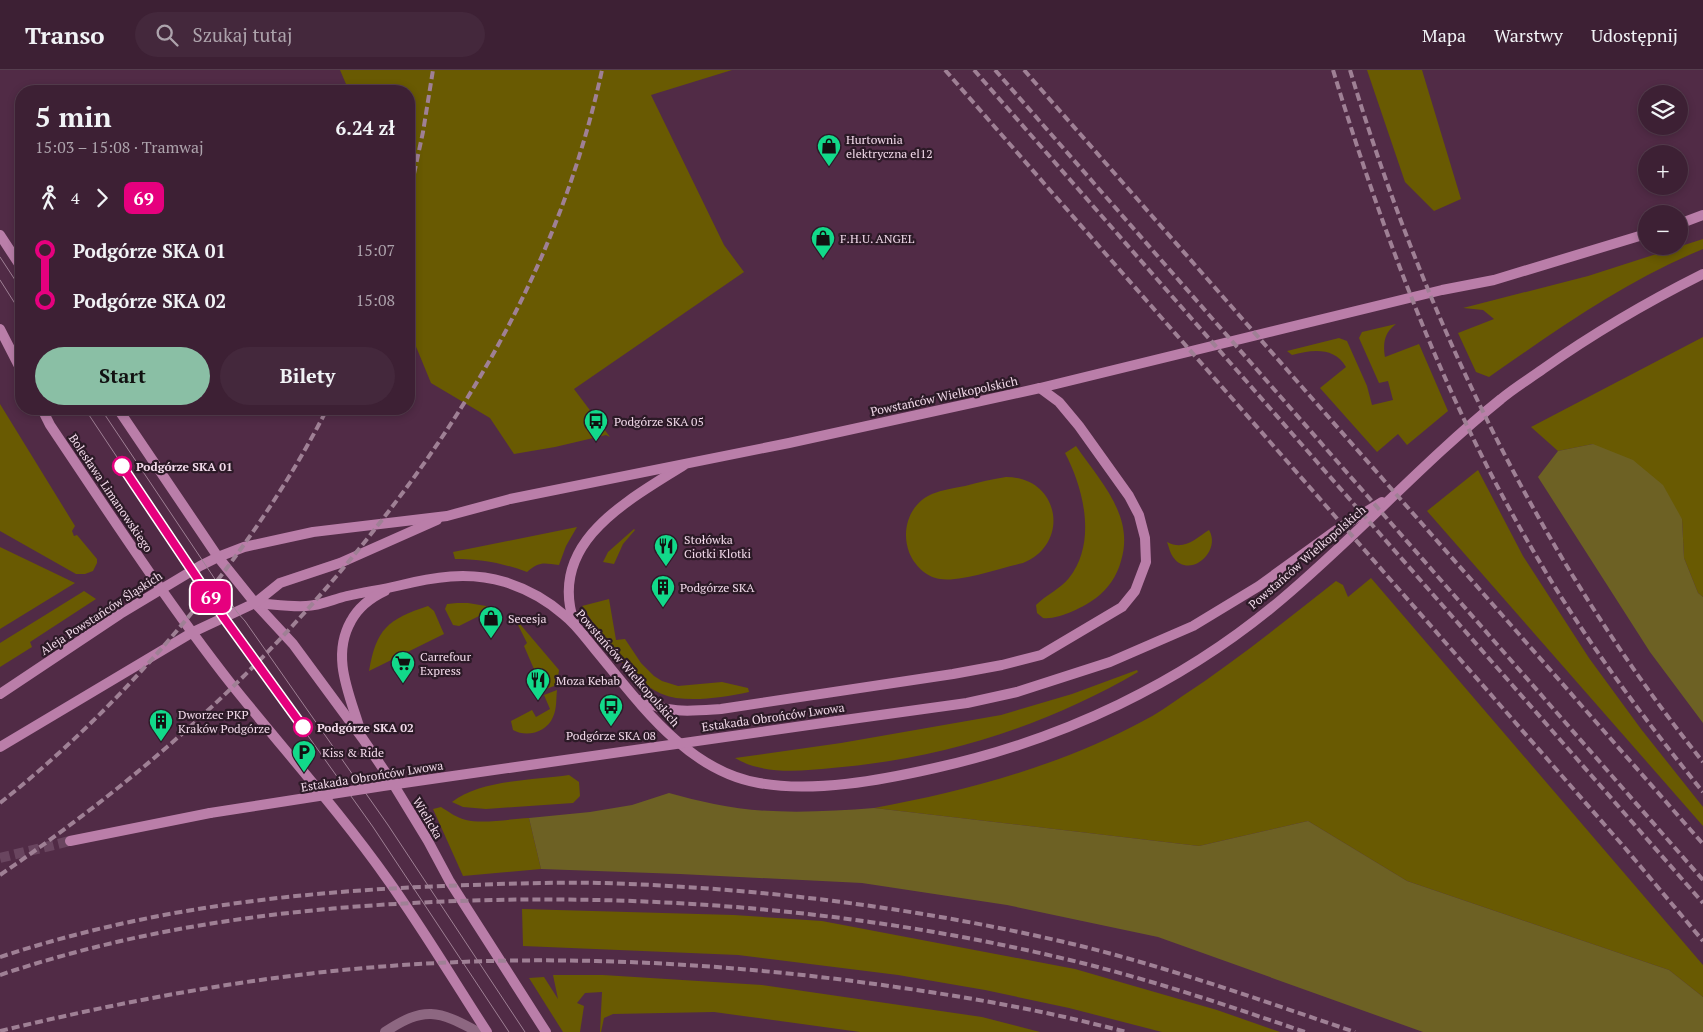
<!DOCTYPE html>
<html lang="pl">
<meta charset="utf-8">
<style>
body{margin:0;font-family:"PT Serif",serif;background:#44283c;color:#f1f3f6;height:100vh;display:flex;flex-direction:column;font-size:19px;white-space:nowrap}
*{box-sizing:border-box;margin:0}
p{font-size:16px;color:#ada3ac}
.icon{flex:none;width:28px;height:28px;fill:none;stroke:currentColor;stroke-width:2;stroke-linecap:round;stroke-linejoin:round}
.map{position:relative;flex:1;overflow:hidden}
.details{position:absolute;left:15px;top:15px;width:400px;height:330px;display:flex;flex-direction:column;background:#3d2034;border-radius:20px;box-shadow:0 2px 8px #0003,0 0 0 1px #563e4f}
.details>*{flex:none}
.badge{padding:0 10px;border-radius:8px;font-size:18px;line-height:32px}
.buttons{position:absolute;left:1638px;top:15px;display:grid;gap:10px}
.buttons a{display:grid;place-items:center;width:50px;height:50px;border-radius:50%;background:#3d2034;box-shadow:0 2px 8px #0003,0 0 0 1px #563e4f;font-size:25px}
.map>.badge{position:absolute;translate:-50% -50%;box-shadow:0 0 0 2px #fff}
.legs{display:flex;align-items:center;gap:8px;height:55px;padding:0 20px;font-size:16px}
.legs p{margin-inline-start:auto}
.summary{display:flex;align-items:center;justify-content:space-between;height:85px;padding:0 20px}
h1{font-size:28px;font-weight:800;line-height:38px}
.button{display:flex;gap:10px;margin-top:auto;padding:10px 20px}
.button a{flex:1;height:58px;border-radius:30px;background:#8abfa5;color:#111;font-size:20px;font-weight:800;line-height:58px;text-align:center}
.button a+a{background:#44283c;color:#f1f3f6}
ul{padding:0 20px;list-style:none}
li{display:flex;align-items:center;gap:18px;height:50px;font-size:19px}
li i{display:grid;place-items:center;width:8px;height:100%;margin:0 6px;background:currentColor}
li i::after{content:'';width:12px;height:12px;margin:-6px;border:4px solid;border-radius:50%;background:#3d2034}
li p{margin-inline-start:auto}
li:first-child i{background:linear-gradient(#0000 50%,currentColor 0)}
li:last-child i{background:linear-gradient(currentColor 50%,#0000 0)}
header{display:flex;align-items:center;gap:30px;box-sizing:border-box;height:70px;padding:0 25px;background:#3d2034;border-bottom:1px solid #563e4f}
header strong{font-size:24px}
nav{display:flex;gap:28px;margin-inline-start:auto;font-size:18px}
.search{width:350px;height:45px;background:#44283c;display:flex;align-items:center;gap:12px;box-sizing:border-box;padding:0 18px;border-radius:28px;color:#ada3ac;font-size:19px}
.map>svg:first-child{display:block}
.green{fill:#695a02}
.forest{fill:#6d6124}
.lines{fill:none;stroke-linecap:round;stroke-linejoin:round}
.secondary-tunnel{stroke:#69455f;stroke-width:10;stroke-dasharray:10 5;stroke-linecap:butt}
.street{stroke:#8d6781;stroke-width:10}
.secondary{stroke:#ba7ea9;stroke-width:10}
.tram{stroke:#9f8095;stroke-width:1}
.rail{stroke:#9f8095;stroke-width:4;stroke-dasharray:8 4;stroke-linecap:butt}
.secondary-bridge{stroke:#ba7ea9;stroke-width:10}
.line-1-casing{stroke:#fff;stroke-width:11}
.line-1{stroke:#e6007e;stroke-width:8}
.stop-1-dot{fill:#fff;stroke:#e6007e;stroke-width:2.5}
.labels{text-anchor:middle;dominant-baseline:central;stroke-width:4.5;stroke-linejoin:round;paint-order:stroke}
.poi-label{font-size:12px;fill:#f2daea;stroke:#2c1a27;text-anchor:start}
.street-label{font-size:12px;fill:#f2daea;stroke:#2c1a27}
.stop-label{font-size:12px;font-weight:bold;fill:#f2daea;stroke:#2c1a27;text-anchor:start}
</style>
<header>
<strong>Transo</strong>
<div class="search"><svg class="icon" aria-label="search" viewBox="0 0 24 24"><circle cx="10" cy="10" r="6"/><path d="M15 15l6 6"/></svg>Szukaj tutaj</div>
<nav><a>Mapa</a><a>Warstwy</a><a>Udostępnij</a></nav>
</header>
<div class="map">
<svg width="1703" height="962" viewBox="0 0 1703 962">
<rect width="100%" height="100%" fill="#512b46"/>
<g class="green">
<path d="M340 0H732L651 25 724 175 744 202 574 319 610 367 606 365 555 377 514 384 490 348 431 313 410 262 409 249V21H349Z"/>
<path d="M1367 0H1422L1461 129 1434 141 1405 112Z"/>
<path d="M1703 169V179C1625 211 1558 259 1489 307L1476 302 1458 263 1494 249 1483 240 1463 238 1588 206Z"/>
<path d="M1396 254C1384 263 1383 273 1385 287L1419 274 1448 341 1407 375 1398 364 1377 382 1320 318 1346 297C1334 276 1311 280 1292 285L1287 281 1339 268 1347 271 1367 316 1372 335 1393 330 1388 311 1379 313 1359 268 1362 262Z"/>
<path d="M1703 267V527L1698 523 1684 488 1682 449 1593 374 1558 381 1531 357Z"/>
<path d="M0 334 75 456 72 461 74 466 77 465 97 489V493L93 501 85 504H76L0 461Z"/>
<path d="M1076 376C1100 411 1135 446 1121 491 1117 506 1108 519 1096 528 1084 537 1058 550 1043 548L1037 543 1036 535C1046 525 1060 519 1069 508 1097 473 1084 419 1065 383Z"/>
<path d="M1478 400 1523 486 1589 588 1641 659 1703 737V756L1427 441Z"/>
<path d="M1006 407C1060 407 1071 474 1023 493 1000 498 962 512 940 509 926 507 914 495 909 482 901 460 909 434 932 424 942 420 954 418 965 416 979 412 993 409 1006 407Z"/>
<path d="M577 457 566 476 559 495C544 493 539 491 527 502 503 493 480 489 455 489L453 482Z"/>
<path d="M634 459 635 460 623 474 614 494 603 492 608 482Z"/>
<path d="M1209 460C1222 482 1189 510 1173 487 1170 483 1169 477 1167 472 1184 481 1195 469 1209 460Z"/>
<path d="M0 477 75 513 0 559Z"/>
<path d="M1371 508 1703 895V927L1669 900 1407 811 1308 751 1199 776 874 738C967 721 1059 696 1143 651 1157 644 1169 635 1181 627 1236 591 1285 551 1336 511L1343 515 1348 527Z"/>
<path d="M84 521 96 529 30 572 32 577 0 597V573Z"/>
<path d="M609 529 616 570 625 569 641 593 654 606 662 611 678 616 722 612 748 618 749 622C725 627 700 631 676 628 634 621 604 569 582 536Z"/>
<path d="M457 533H468L492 537 487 542 459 556 453 555 445 539 447 534Z"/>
<path d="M428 536 434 541 444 564 369 601C376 559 388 549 428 536Z"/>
<path d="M514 547 559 600 557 615 543 620 524 576 527 573Z"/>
<path d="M1137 600 1138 602C1044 657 940 689 832 698 801 701 763 705 735 688L841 673 1001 645 1072 624Z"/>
<path d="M557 620C556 628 557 639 553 647 547 662 527 668 513 660L511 651 532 640 536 647 550 639 544 625Z"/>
<path d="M569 705 579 712 580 726 573 733 486 739 463 737 452 732C480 710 534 710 569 705Z"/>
<path d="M441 737C449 742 457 748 466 750 483 754 510 749 529 748L541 799 463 806 433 739Z"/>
<path d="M522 839 734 845 822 851 1075 899 1217 940 1280 962H1162L1069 938 985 920 898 905 738 885 523 876Z"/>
<path d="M553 905H603L762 915 982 947 1040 962H860L714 942 613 944 604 948 601 962H600L602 922 585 923 577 933 584 936 580 962H563L529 908 544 907 558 929Z"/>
</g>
<g class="forest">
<path d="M1593 374 1633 390 1663 415 1682 449 1684 488 1698 523 1703 527V653L1650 582 1538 407 1558 381Z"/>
<path d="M669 723C684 727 699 731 714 734 766 745 821 742 874 738L1199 776 1308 751 1407 811 1669 900 1703 927V962H1423L1158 867 1007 835 862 813 680 804 541 799 529 748 590 742 632 735Z"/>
</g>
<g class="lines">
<path class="secondary-tunnel" d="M0 788 70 771"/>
<path class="street" d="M385 962C424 936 438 940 478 962"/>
<g class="secondary">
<path d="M1679 154 1703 145"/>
<path d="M0 165 21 197"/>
<path d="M0 259 21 300"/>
<path d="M42 339 50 355C109 443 167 532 232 615 284 680 340 742 388 810 423 859 454 911 487 962"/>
<path d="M118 339 218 487 255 533 293 574 363 669 392 712 428 771 450 812 546 962"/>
<path d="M255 533C272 534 289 537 306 536 320 536 334 529 347 526 363 522 380 520 397 516 433 507 468 501 505 512 527 519 547 530 564 545 577 555 587 570 598 583 641 635 688 701 759 713 813 723 882 710 935 698 1062 670 1183 613 1282 529 1358 465 1424 391 1501 329 1514 318 1529 309 1543 299 1594 263 1647 232 1703 204"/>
<path d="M574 552C547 472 629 430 684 395"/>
<path d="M0 624 120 544 200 496 218 487 244 477 313 462 447 446 510 429 789 373 1040 318 1442 220 1494 210 1646 164"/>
<path d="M641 630C669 644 691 641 721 639L953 604 1002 595 1041 585 1122 537 1135 521 1146 492 1145 468 1139 445 1129 426 1079 356 1059 332 1040 318"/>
<path d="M837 651 967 633 1017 622 1110 592 1193 556 1259 516 1335 461 1382 432"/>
<path d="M361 663C351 627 330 588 351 551 358 538 370 528 385 521"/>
<path d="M0 677 193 562 255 533 280 513 340 493 437 450"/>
<path d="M70 771 210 743"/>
</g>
<g class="tram">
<path d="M0 187 21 219"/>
<path d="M0 210 21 243"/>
<path d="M85 339 224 548 373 757 509 962"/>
<path d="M101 339 237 542 245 551 388 755 525 962"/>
</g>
<g class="rail">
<path d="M945 0 1625 778 1703 871"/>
<path d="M974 0 1703 833"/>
<path d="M995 0 1703 810"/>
<path d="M1024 0 1703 774"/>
<path d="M1333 0C1383 164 1444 328 1531 477 1581 564 1640 644 1703 722"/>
<path d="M1350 0C1425 249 1540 488 1703 692"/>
<path d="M409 127 423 62 433 0"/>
<path d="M0 733C128 632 253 484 327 339"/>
<path d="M0 805C145 706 270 594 378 455 485 319 565 171 602 0"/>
<path d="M0 887C146 839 290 822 443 816 497 814 550 812 603 813 763 818 921 838 1077 875 1171 898 1263 931 1355 962"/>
<path d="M0 905C133 860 273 840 413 833 638 821 864 839 1082 893 1158 912 1232 937 1305 962"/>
<path d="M0 961C104 936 209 915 315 903 508 881 704 889 896 917 974 928 1051 942 1126 962"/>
</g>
<path class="secondary-bridge" d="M210 743 383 716 837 651"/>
</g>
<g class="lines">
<g class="line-1-casing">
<path id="line-1" d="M122 396 224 548 303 657"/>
</g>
<use href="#line-1" class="line-1"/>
</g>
<defs>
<g id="shop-pin" transform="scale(1.25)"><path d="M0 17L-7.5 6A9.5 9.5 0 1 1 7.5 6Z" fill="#12d98a" stroke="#2c1a27"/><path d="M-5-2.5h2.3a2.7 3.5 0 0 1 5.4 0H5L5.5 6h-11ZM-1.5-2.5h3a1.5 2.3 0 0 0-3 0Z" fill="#111"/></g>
<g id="bus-pin" transform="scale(1.25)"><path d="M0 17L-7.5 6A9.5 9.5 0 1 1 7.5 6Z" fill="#12d98a" stroke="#2c1a27"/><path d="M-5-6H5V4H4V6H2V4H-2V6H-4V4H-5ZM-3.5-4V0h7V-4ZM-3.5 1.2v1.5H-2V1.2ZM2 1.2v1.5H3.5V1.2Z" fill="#111"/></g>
<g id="restaurant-pin" transform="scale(1.25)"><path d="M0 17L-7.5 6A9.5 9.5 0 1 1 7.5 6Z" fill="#12d98a" stroke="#2c1a27"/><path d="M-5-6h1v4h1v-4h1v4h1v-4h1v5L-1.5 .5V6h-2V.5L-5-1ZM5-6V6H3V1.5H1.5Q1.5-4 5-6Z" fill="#111"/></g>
<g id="building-pin" transform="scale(1.25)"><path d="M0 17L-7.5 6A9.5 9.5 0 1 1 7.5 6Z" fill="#12d98a" stroke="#2c1a27"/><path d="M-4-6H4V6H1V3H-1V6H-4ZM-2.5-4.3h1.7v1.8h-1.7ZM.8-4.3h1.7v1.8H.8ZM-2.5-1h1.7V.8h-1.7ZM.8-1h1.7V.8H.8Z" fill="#111"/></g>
<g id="supermarket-pin" transform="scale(1.25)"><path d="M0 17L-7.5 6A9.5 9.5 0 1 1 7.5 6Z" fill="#12d98a" stroke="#2c1a27"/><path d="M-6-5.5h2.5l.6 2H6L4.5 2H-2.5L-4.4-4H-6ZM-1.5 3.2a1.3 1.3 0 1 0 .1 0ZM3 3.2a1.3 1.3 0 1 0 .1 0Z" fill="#111"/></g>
<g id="parking-pin" transform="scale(1.25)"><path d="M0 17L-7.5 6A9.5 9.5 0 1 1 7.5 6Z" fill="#12d98a" stroke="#2c1a27"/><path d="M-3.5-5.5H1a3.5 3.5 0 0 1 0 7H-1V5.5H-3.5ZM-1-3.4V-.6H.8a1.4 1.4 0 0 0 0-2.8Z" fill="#111"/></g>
</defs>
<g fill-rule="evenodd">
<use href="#shop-pin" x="829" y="76"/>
<use href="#shop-pin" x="823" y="168"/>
<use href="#bus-pin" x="596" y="351"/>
<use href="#restaurant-pin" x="666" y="476"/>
<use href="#building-pin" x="663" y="517"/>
<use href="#shop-pin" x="491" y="548"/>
<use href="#supermarket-pin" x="403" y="593"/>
<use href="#restaurant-pin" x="538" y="610"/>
<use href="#bus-pin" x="611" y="636"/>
<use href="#building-pin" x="161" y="651"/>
<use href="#parking-pin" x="304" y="682"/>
</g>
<g class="stop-1-dot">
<circle cx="122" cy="396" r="9"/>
<circle cx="303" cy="657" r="9"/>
</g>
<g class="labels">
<g class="poi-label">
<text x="846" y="69">Hurtownia<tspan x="846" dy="14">elektryczna el12</tspan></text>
<text x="840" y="168">F.H.U. ANGEL</text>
<text x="614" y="351">Podgórze SKA 05</text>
<text x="684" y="469">Stołówka<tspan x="684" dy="14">Ciotki Klotki</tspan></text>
<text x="680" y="517">Podgórze SKA</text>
<text x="508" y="548">Secesja</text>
<text x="420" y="586">Carrefour<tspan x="420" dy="14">Express</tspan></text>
<text x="556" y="610">Moza Kebab</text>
<text x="178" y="644">Dworzec PKP<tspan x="178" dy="14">Kraków Podgórze</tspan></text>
<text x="611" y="665" text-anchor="middle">Podgórze SKA 08</text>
<text x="322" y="682">Kiss &amp; Ride</text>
</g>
<g class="street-label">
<text transform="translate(944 326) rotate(-12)">Powstańców Wielkopolskich</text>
<text transform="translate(111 423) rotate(56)">Bolesława Limanowskiego</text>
<text transform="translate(1307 487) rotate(-41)">Powstańców Wielkopolskich</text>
<text transform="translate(101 543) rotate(-33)">Aleja Powstańców Śląskich</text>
<text transform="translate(628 598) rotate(49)">Powstańców Wielkopolskich</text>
<text transform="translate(773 647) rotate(-8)">Estakada Obrońców Lwowa</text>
<text transform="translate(372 706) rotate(-9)">Estakada Obrońców Lwowa</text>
<text transform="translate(428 748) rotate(59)">Wielicka</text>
</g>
<g class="stop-label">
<text x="136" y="396">Podgórze SKA 01</text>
<text x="317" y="657">Podgórze SKA 02</text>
</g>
</g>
</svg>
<div class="buttons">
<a><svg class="icon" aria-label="layers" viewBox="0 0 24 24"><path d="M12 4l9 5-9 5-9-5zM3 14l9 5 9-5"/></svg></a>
<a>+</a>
<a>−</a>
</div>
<b class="badge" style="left:211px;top:527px;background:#e6007e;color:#fff">69</b>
<section class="details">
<div class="summary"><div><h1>5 min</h1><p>15:03 – 15:08 · Tramwaj</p></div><b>6.24 zł</b></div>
<div class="legs"><svg class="icon" aria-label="walk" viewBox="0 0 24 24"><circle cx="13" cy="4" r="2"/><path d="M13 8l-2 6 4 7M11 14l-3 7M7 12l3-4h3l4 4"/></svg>4<svg class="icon" aria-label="forward" viewBox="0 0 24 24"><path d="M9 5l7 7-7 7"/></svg><b class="badge" style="background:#e6007e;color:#fff">69</b></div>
<ul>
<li><i style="color:#e6007e"></i><b>Podgórze SKA 01</b><p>15:07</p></li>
<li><i style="color:#e6007e"></i><b>Podgórze SKA 02</b><p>15:08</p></li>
</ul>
<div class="button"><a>Start</a><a>Bilety</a></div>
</section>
</div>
